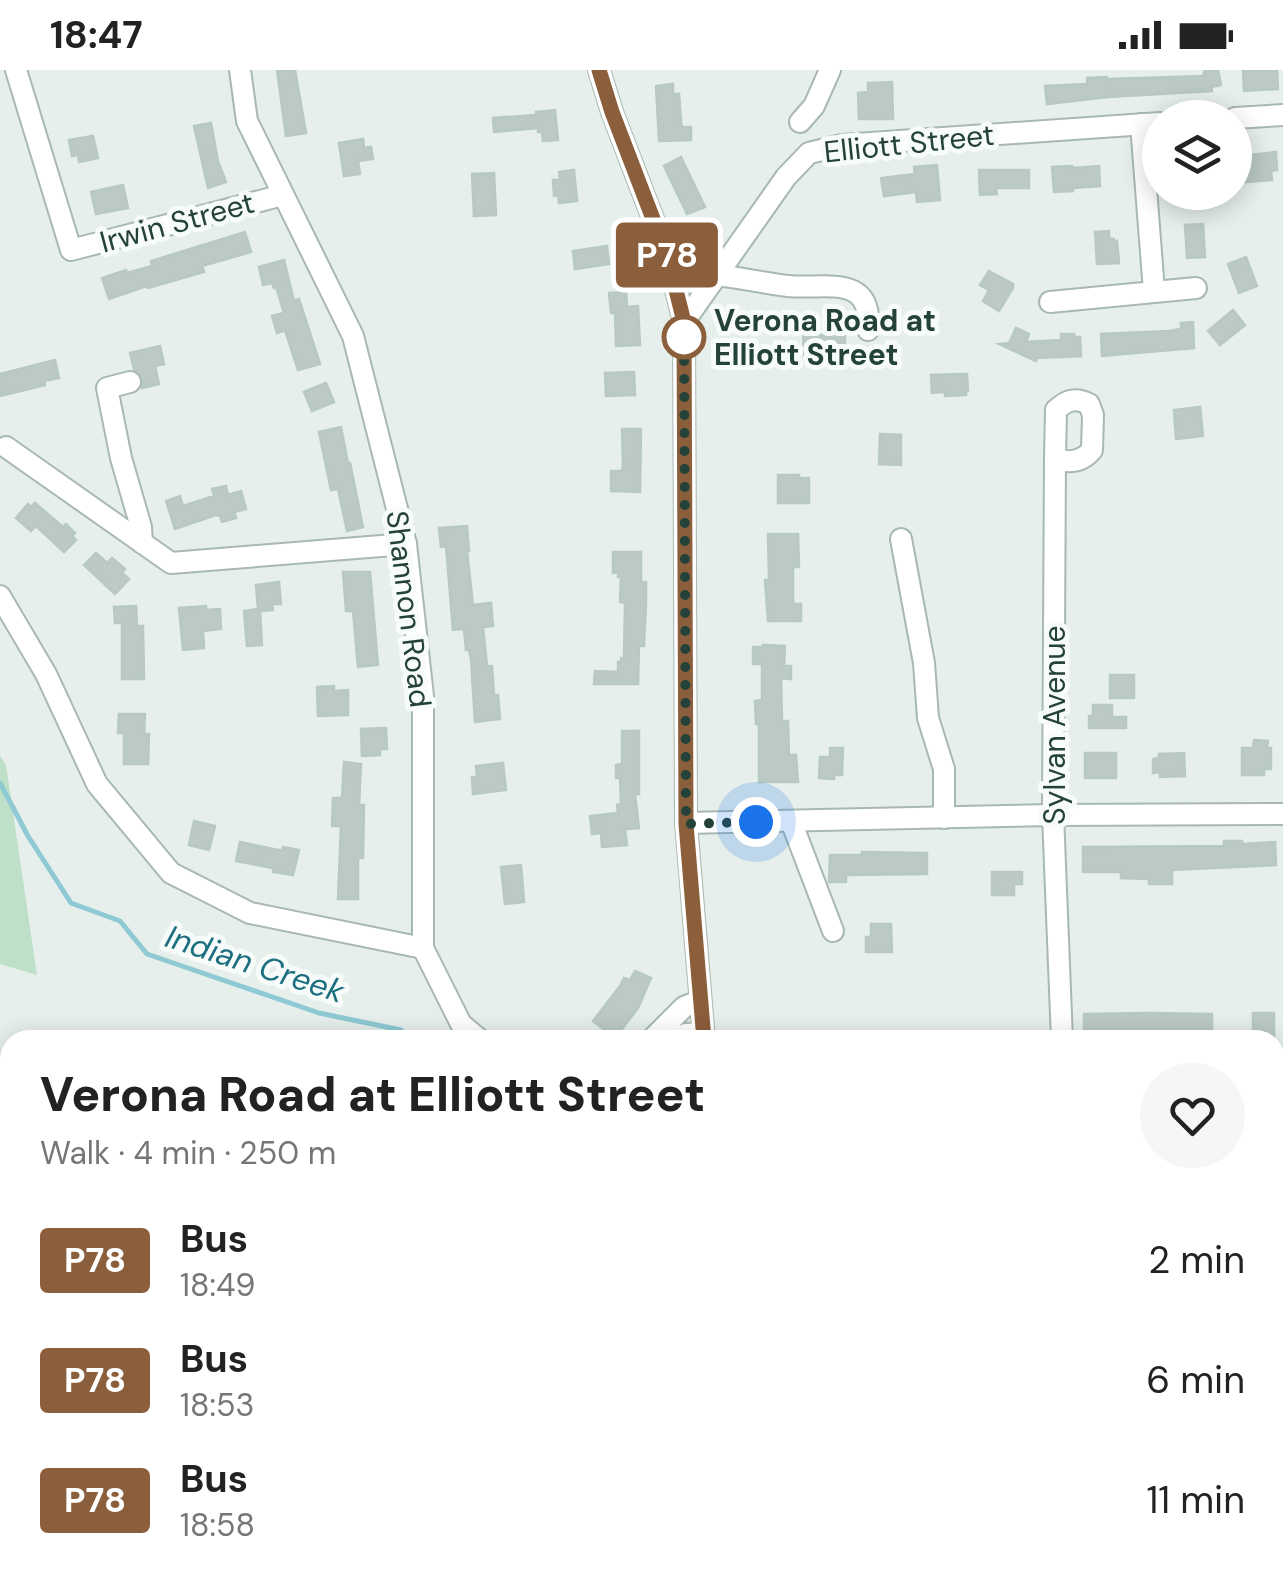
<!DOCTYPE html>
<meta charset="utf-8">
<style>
body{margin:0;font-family:"DM Sans",sans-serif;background:#f6f6f6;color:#222;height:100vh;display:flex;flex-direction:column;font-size:38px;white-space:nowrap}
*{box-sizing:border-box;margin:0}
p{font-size:32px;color:#767676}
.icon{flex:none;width:55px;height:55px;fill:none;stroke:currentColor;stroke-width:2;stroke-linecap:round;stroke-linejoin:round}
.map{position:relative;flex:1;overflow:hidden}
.side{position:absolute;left:0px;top:960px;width:1285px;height:552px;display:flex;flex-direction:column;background:#fff;border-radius:30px 30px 0 0;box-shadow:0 5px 25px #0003}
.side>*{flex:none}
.badge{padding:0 20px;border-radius:8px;font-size:35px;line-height:65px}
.buttons{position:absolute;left:1142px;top:30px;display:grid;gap:20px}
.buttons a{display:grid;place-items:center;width:110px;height:110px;border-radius:50%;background:#fff;box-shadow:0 5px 25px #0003;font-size:50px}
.you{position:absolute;width:50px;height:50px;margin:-25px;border:8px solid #fff;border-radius:50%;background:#1a73e8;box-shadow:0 0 0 15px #1a73e833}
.map>.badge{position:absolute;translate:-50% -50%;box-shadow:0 0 0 5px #fff}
.round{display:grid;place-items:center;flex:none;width:105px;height:105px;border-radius:52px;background:#f6f6f6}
.overview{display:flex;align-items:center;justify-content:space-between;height:170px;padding:0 40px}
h1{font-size:48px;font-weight:800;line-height:75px}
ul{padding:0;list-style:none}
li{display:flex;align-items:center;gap:30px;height:120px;padding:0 40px}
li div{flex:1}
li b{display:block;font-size:38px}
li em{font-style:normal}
li .badge{min-width:110px;font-weight:700;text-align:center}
.status{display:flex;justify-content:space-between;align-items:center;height:70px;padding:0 50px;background:#fff;direction:ltr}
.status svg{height:28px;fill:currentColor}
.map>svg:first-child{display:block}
.green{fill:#bfe0c8}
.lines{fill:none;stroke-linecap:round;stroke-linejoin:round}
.stream{stroke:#8ec9d4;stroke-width:5}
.building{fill:#bbcac4;stroke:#b8c9c2;stroke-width:2.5}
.minor-casing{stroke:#a8b8b2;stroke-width:24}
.minor{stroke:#fff;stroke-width:20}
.line-casing{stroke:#fff;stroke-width:22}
.line{stroke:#8b5e3c;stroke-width:15}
.walk{stroke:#24423a;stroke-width:10;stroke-dasharray:0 18}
.stop-dot{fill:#fff;stroke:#8b5e3c;stroke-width:5}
.labels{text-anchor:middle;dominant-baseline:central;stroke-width:10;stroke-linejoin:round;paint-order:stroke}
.street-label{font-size:30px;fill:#24423a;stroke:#f7fbf9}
.stop-label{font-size:30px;font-weight:bold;fill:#24423a;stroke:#f7fbf9;text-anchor:start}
.water-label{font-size:32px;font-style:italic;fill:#1c6f80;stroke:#f7fbf9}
</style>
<div class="status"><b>18:47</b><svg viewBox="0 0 49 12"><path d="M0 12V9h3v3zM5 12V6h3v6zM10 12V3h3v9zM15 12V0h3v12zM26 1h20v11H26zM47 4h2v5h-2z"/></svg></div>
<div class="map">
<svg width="1283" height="1512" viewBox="0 0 1283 1512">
<rect width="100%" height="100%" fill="#e6efeb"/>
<path class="green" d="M0 686 6 695 37 905 0 894Z"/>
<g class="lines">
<g class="stream">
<path d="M0 713 28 766 71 833 120 851 147 884 319 943 401 960"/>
<path d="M1275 1421 1283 1422"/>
</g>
</g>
<g class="building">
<path d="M277 0H295L306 63 286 66Z"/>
<path d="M1205 0H1218L1221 15 1211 17 1212 21 1108 27 1047 34 1045 16 1087 14V8L1107 7V9L1203 6Z"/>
<path d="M1243 0H1277L1278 19 1244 21Z"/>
<path d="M892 12 893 49H859L858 23 868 22V13Z"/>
<path d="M673 14V24H679L681 52 682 57H691V70L659 71 656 16Z"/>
<path d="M555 40 558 70 543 71 542 62H538V58L494 62 493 48 536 45V42Z"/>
<path d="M211 53 218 91 226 112 208 118 194 56Z"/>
<path d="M93 66 98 88 79 92 78 85 72 86 69 70Z"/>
<path d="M363 69 364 78 371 77 373 89 358 91 360 104 344 106 339 73Z"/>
<path d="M1276 82 1277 100 1271 101 1272 110 1235 113V94L1250 93V85Z"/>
<path d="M681 87 705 137 687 144 664 96Z"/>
<path d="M937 95 940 130 917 132 916 122 884 126 881 108 915 104 914 97Z"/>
<path d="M1072 96 1073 98 1099 96 1100 116 1073 118V121L1054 122 1052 97Z"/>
<path d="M574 100 577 131 559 133 558 125 554 126 553 110H560L559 102Z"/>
<path d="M979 100H1029V118H996L997 124 980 125Z"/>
<path d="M494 103 496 145 474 146 472 104Z"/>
<path d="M123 115 128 138 96 144 91 122Z"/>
<path d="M1203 154 1205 187 1187 188 1185 155Z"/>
<path d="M1109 161V169H1114L1115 172 1117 171 1119 193 1097 194 1095 162Z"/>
<path d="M245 162 251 182 202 196 204 202 148 218 147 216 109 229 102 208 126 200 127 203 152 196 151 191Z"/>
<path d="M607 176 609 194 575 199 573 181Z"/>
<path d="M1246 187 1257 216 1239 223 1228 194Z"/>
<path d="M284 190 294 231 299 229 320 294 298 300 285 260 277 263 272 246 284 243 276 217 274 218 272 213 263 215 259 197Z"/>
<path d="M989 201 1013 214V218L999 241 983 231 989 220 980 215Z"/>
<path d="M626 222 627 237 638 236 640 275 616 276 615 243H611L609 223Z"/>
<path d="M1233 240 1245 255 1220 275 1208 261Z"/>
<path d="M1193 252 1194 278 1102 286 1101 264 1169 261 1181 259V253Z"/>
<path d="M803 258H818L819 265 845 264V282L819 283 820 290 804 291Z"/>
<path d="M1016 258 1029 264 1026 272 1061 270V264H1074V267H1080L1081 286 1037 288 1036 291 999 274 1009 273Z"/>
<path d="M160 276 164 294 155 296 159 314 142 318 143 308 134 299 130 283Z"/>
<path d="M55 290 59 308 44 311 45 315 0 326V304Z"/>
<path d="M634 302 635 325 606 326 605 303Z"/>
<path d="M963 304H967L968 321H966V325L945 326V322L932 323 931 305Z"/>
<path d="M326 313 334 332 312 341 304 322Z"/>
<path d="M1200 337 1203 366 1176 369 1174 340Z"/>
<path d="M341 357 348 393H350L363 457 347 461 338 419 331 420 319 362Z"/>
<path d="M622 359H641L640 422 611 421V401H622L623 395Z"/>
<path d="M880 364 901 365V395L879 394Z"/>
<path d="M778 405H799L798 408H809V433H778Z"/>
<path d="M226 416 228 425 241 421 246 439 234 442 236 448 222 452 220 446 216 445 175 459 166 431 180 426 183 436 214 426 212 419Z"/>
<path d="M35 433 63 457 66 454 75 463 72 466 76 470 64 482 36 456 31 461 16 448 28 434 31 437Z"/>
<path d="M467 456 469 481H467L473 535 491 533 493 556 483 557 487 596H492L494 625H498L500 649 475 652 471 589 469 580H466L464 559 453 560 446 476 441 477 439 458Z"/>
<path d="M768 464H798L799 497H793V534H801V551H768L765 510H769Z"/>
<path d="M613 482H641V512H646V533L644 576H639L638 614H594L595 601 618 602V592H621V588H624L625 533 620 532 621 507H618V502L613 503Z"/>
<path d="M96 483 107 493 112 488 125 499 122 503 129 509 115 524 84 495Z"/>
<path d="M343 502H370L378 595 358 597 353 541H346Z"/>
<path d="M279 512 281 534H272L273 540 260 541 262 575 247 576 244 541 258 539 256 515Z"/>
<path d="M136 536 137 556H143L144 609H122V553H115L114 537Z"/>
<path d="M206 536V540L220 539 221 559 203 561 204 578 183 580 179 538Z"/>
<path d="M763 575 785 576 784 596H791V609L781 608 782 651H788L789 685H796L798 712H759V654H756L755 631 762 630V594H753V577H763Z"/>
<rect x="1110" y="605" width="24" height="23"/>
<path d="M334 616V621L348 620V645L318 646 317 617Z"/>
<path d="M1093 635H1112V647H1126V658H1089V646H1093Z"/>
<path d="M119 644H145L144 664H149L148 694H124V663H118Z"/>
<path d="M386 658 387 679H380V685L362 686 361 659Z"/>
<path d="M622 661H639V724H635L639 758 625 759 627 775 602 777 601 763 592 764 590 746 618 743 617 735 621 734 620 708H616V695L622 694Z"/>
<path d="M1254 670 1268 671 1267 678H1271V699H1264V705H1242V678H1253Z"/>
<path d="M830 678H843L842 705H834V709L819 708 820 687H830Z"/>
<rect x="1085" y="683" width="31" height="25"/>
<path d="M1184 683 1185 706 1160 707V702L1153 703V689L1159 688V684Z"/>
<path d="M344 692 361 694 359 735H364L363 788H358V829H338L341 756H332L333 728H342Z"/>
<path d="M503 693 506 720 473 724 472 707H477L476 696Z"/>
<path d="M194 751 215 756 209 780 189 775Z"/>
<path d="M1224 771H1242V774L1275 772 1276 795 1172 800V814H1149V809L1121 808V802H1083V777L1224 776Z"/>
<path d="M240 772 278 780H283V777L299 780 293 805 273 802V798L236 791Z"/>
<path d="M862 782 927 783V804L846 805V812H829L830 785H862Z"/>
<path d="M521 795 524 832 505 834 501 797Z"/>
<path d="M992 802H1022V814H1014V825H992Z"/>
<path d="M871 854H891L892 882H866V867H871Z"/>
<path d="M635 901 651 908 638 938 615 968 593 951 620 916 624 908 630 910Z"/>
<path d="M1150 943 1212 944V966L1126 965 1127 964 1084 966V944Z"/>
<rect x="1253" y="943" width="21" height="25"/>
</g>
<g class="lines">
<g class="minor-casing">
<g id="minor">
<path d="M16 0 71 180 283 125"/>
<path d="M240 0 247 51 353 266 406 474 423 626V878L461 954 480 970"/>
<path d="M599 0 612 42 668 188 684 252 686 753 704 970"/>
<path d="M1235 48 1283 45"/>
<path d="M800 52 814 36 830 0"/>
<path d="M1141 54 1154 221"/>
<path d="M717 205C741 208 764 213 788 216 824 220 873 202 868 260"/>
<path d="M1050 232 1196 218"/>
<path d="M684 252 786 107 809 83 842 75 1160 53"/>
<path d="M130 312 107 318 121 388 141 457 142 473"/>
<path d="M6 377 171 493 406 474"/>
<path d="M1055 388C1069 394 1082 392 1092 380L1093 345 1089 334C1075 327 1067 330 1056 340L1055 388 1053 745 1062 970"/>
<path d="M901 469 924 593 928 648 944 699V748"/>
<path d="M0 526 46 604 97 714 171 803 250 843 423 878"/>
<path d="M791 751 833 861"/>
<path d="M686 753 1053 745 1283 744"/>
<path d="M651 970 684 937 699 931"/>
<path d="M671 970 686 964 703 963"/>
<path d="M1275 1004 1283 1003"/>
<path d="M0 1082H10"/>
<path d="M1275 1206 1283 1210"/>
<path d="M1275 1381 1283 1378"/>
<path d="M1233 1502 1283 1508"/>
<path d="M86 1512V1502"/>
<path d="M206 1512V1502"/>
<path d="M327 1512V1502"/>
<path d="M595 1512 596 1502"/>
<path d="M1000 1512 1001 1502"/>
</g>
</g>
<use href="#minor" class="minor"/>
</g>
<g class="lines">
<g class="line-casing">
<path id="line" d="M599 0 612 42 668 188 684 252 686 754 704 970"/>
</g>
<use href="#line" class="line"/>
<path class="walk" d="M684 267V252L686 754 756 752"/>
</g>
<circle class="stop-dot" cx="684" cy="267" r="20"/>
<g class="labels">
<g class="street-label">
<text transform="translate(909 73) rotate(-6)">Elliott Street</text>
<text transform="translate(177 152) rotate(-15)">Irwin Street</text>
<text transform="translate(409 539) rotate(83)">Shannon Road</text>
<text transform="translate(1054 655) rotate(-90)">Sylvan Avenue</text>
</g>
<g class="stop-label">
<text x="714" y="250">Verona Road at<tspan x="714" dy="34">Elliott Street</tspan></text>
</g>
<g class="water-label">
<text transform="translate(255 894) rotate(18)">Indian Creek</text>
</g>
</g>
</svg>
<div class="buttons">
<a><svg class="icon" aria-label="layers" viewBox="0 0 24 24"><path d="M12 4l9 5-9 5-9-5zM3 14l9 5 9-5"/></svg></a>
</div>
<div class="you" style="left:756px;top:752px"></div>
<b class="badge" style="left:667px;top:185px;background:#8b5e3c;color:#fff">P78</b>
<section class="side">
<div class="overview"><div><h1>Verona Road at Elliott Street</h1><p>Walk · 4 min · 250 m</p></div><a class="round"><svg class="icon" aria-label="heart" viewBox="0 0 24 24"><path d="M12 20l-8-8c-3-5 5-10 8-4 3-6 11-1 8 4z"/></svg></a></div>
<ul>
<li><span class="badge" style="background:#8b5e3c;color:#fff">P78</span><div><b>Bus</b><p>18:49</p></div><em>2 min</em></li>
<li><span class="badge" style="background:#8b5e3c;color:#fff">P78</span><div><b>Bus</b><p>18:53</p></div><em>6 min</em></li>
<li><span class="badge" style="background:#8b5e3c;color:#fff">P78</span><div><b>Bus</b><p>18:58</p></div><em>11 min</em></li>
</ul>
</section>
</div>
